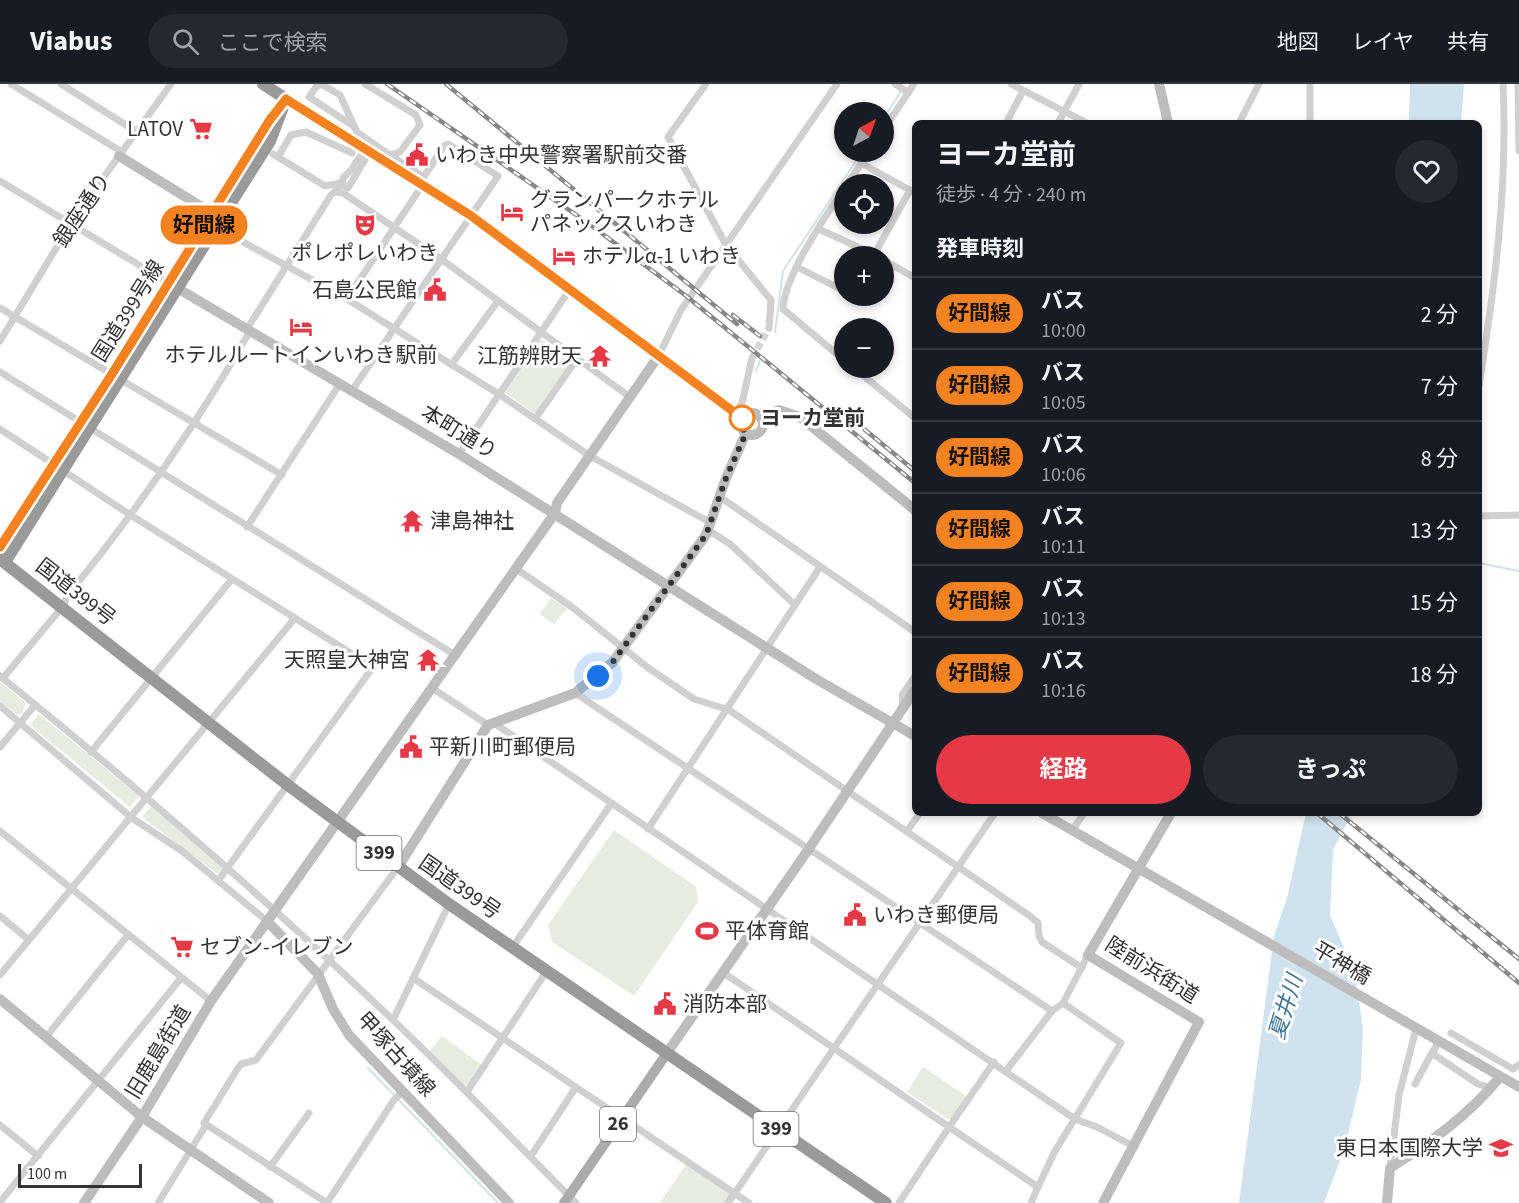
<!DOCTYPE html>
<html lang="ja">
<meta charset="utf-8">
<style>
body{margin:0;font-family:"Source Sans 3","Noto Sans JP",sans-serif;background:#242831;color:#f1f3f6;height:100vh;display:flex;flex-direction:column;font-size:22px;white-space:nowrap}
*{box-sizing:border-box;margin:0}
p{font-size:20px;color:#9ea1a6}
.icon{flex:none;width:33px;height:33px;fill:none;stroke:currentColor;stroke-width:2;stroke-linecap:round;stroke-linejoin:round}
.map{position:relative;flex:1;overflow:hidden}
.drawer{position:absolute;left:912px;top:36px;width:570px;height:696px;display:flex;flex-direction:column;background:#171b24;border-radius:9px;box-shadow:0 3px 9px #0003}
.drawer>*{flex:none}
.badge{padding:0 12px;border-radius:20px;font-size:21px;line-height:39px}
.needle{width:39px;rotate:40deg}
.tools{position:absolute;left:834px;top:18px;display:grid;gap:12px}
.tools a{display:grid;place-items:center;width:60px;height:60px;border-radius:50%;background:#171b24;box-shadow:0 3px 9px #0003;font-size:30px}
.scale{position:absolute;left:18px;bottom:15px;width:124px;box-sizing:border-box;padding-left:6px;border:3px solid #333;border-top:0;font-size:16px;line-height:21px;white-space:nowrap;color:#333;-webkit-text-stroke:4px #fff;paint-order:stroke}
.you{position:absolute;width:30px;height:30px;margin:-15px;border:4px solid #fff;border-radius:50%;background:#1a73e8;box-shadow:0 0 0 9px #1a73e833}
.map>.badge{position:absolute;translate:-50% -50%;box-shadow:0 0 0 3px #fff}
h2{padding:0 24px;font-size:22px;line-height:54px}
.round{display:grid;place-items:center;flex:none;width:63px;height:63px;border-radius:32px;background:#242831}
.headline{display:flex;align-items:center;justify-content:space-between;height:102px;padding:0 24px}
h1{font-size:28px;font-weight:700;line-height:45px}
.button{display:flex;gap:12px;margin-top:auto;padding:12px 24px}
.button a{flex:1;height:69px;border-radius:36px;background:#e63946;color:#fff;font-size:24px;font-weight:700;line-height:69px;text-align:center}
.button a+a{background:#242831;color:#f1f3f6}
ul{padding:0;list-style:none}
li{display:flex;align-items:center;gap:18px;height:72px;padding:0 24px;border-top:2px solid #363941}
li div{flex:1}
li b{display:block;font-size:22px}
li em{font-style:normal}
li .badge{min-width:66px;font-weight:700;text-align:center}
header{display:flex;align-items:center;gap:36px;box-sizing:border-box;height:84px;padding:0 30px;background:#171b24;border-bottom:2px solid #363941}
header strong{font-size:28px}
nav{display:flex;gap:33px;margin-inline-start:auto;font-size:21px}
.search{width:420px;height:54px;background:#242831;display:flex;align-items:center;gap:15px;box-sizing:border-box;padding:0 21px;border-radius:33px;color:#9ea1a6;font-size:22px}
.map>svg:first-child{display:block}
.green{fill:#e6ecdf}
.water{fill:#cfe2ee}
.lines{fill:none;stroke-linecap:round;stroke-linejoin:round}
.stream{stroke:#cfe2ee;stroke-width:2}
.street-tunnel{stroke:#d6d6d6;stroke-width:7;stroke-dasharray:7 3.5;stroke-linecap:butt}
.street{stroke:#d0d0d0;stroke-width:7}
.secondary{stroke:#bdbdbd;stroke-width:10}
.primary{stroke:#ababab;stroke-width:10}
.highway{stroke:#9a9a9a;stroke-width:12}
.rail-casing{stroke:#888;stroke-width:4.5}
.rail{stroke:#fff;stroke-width:2;stroke-dasharray:7;stroke-linecap:butt}
.line-casing{stroke:#fff;stroke-width:14}
.line{stroke:#f58220;stroke-width:9}
.walk{stroke:#333;stroke-width:6;stroke-dasharray:0 10.8}
.stop-dot{fill:#fff;stroke:#f58220;stroke-width:3}
.labels{text-anchor:middle;dominant-baseline:central;stroke-width:6;stroke-linejoin:round;paint-order:stroke}
.shield{fill:#fff;stroke:#707070;stroke-width:1.5}
.shield-label{font-size:20px;font-weight:bold;fill:#333}
.poi-label{font-size:21px;fill:#333;stroke:#fff;text-anchor:start}
.street-label{font-size:21px;fill:#333;stroke:#fff}
.stop-label{font-size:21px;font-weight:bold;fill:#333;stroke:#fff;text-anchor:start}
.water-label{font-size:22px;font-style:italic;fill:#3f7597;stroke:#fff}
</style>
<header>
<strong>Viabus</strong>
<div class="search"><svg class="icon" aria-label="search" viewBox="0 0 24 24"><circle cx="10" cy="10" r="6"/><path d="M15 15l6 6"/></svg>ここで検索</div>
<nav><a>地図</a><a>レイヤ</a><a>共有</a></nav>
</header>
<div class="map">
<svg width="1519" height="1119" viewBox="0 0 1519 1119">
<rect width="100%" height="100%" fill="#fff"/>
<g class="green">
<path d="M543 256 570 279 536 328H532L506 309 505 305 539 257Z"/>
<path d="M551 514 567 524 554 540 540 530Z"/>
<path d="M0 598 26 619 22 629 17 631 0 617Z"/>
<path d="M39 630 139 712 130 723 30 641Z"/>
<path d="M151 722 223 785 218 790 142 733Z"/>
<path d="M614 746 696 803 698 818 634 912 552 858 548 841Z"/>
<path d="M442 952 483 982 467 1007 428 969Z"/>
<path d="M923 983 966 1012 952 1035H948L907 1008Z"/>
<path d="M687 1079 734 1110 727 1119H660Z"/>
</g>
<g class="water">
<path d="M1410 0H1464L1461 39H1409Z"/>
<path d="M1306 729H1352L1333 766 1330 831 1355 890 1363 945 1361 995 1345 1063 1324 1119H1239L1274 852 1287 814Z"/>
</g>
<g class="lines">
<g class="stream">
<path d="M884 34 901 7"/>
<path d="M775 248 783 187 862 68"/>
<path d="M756 287 760 277"/>
<path d="M1479 479 1519 487"/>
<path d="M368 984 498 1119"/>
</g>
<path class="street-tunnel" d="M752 274 769 244"/>
<g class="street">
<path d="M11 0 122 68"/>
<path d="M61 0 137 48"/>
<path d="M706 0 668 53 726 161 771 216 769 244"/>
<path d="M895 0 908 8"/>
<path d="M1011 0 1087 39"/>
<path d="M1518 0 1519 67"/>
<path d="M1006 39 1023 7"/>
<path d="M1058 39 1079 0"/>
<path d="M1239 39 1259 0"/>
<path d="M1310 39V0"/>
<path d="M355 43 309 13 316 3 321 0 340 11 357 48 390 71 400 68 420 41 416 31 365 0"/>
<path d="M884 45 914 0"/>
<path d="M273 70 325 102 340 99 348 104 365 76"/>
<path d="M390 71 419 90"/>
<path d="M278 73 291 51 306 48 352 69"/>
<path d="M861 79 915 109"/>
<path d="M0 97 169 199"/>
<path d="M847 100 869 68"/>
<path d="M844 104C826 132 784 192 783 225L844 276"/>
<path d="M336 108 343 109 441 175 630 313"/>
<path d="M216 139 223 147 347 215 497 309 590 372 711 439"/>
<path d="M819 145 877 172"/>
<path d="M874 171 910 106"/>
<path d="M884 176 915 194"/>
<path d="M797 183 844 207"/>
<path d="M347 215 423 100"/>
<path d="M0 224 282 391"/>
<path d="M247 245 331 111 342 101 343 94 351 86 365 65"/>
<path d="M0 257 75 133 171 0"/>
<path d="M659 271 681 226 837 0"/>
<path d="M451 281 498 217"/>
<path d="M854 284 915 334"/>
<path d="M0 288 455 571"/>
<path d="M1479 301C1495 203 1508 99 1503 0"/>
<path d="M351 308 498 92 448 60 444 62 420 99"/>
<path d="M736 328 742 319 752 274"/>
<path d="M535 335 577 275"/>
<path d="M0 345 132 432 373 583 218 797"/>
<path d="M459 370 570 205"/>
<path d="M720 413 915 548"/>
<path d="M1479 432 1519 431"/>
<path d="M247 443 339 301"/>
<path d="M708 446 730 460 795 521"/>
<path d="M515 484 572 523 647 583 694 615 729 626 1030 832 1038 839 1039 852 1042 858 1082 884"/>
<path d="M0 592C135 701 267 816 393 936 456 996 515 1058 576 1119"/>
<path d="M3 594 63 522 68 511C136 428 197 340 250 247"/>
<path d="M432 604 488 641"/>
<path d="M575 609 1052 927"/>
<path d="M0 622 132 734 182 767 267 837"/>
<path d="M903 624 902 611 915 592"/>
<path d="M494 639 1075 1035 1097 1043 1135 1063"/>
<path d="M0 663 35 621"/>
<path d="M91 668 232 495"/>
<path d="M648 745 820 483"/>
<path d="M0 747 211 917"/>
<path d="M907 747 920 729"/>
<path d="M1072 747 1084 729"/>
<path d="M0 832 29 856"/>
<path d="M512 864 611 720"/>
<path d="M724 889 949 1043 899 1119"/>
<path d="M0 891 295 534"/>
<path d="M413 894 749 1119"/>
<path d="M393 936 449 820"/>
<path d="M1451 949 1513 985 1519 981"/>
<path d="M46 953 128 851"/>
<path d="M1438 957 1433 970 1478 1000 1491 1004"/>
<path d="M994 978 949 1043 1038 1103 1031 1119"/>
<path d="M1006 987 1052 927 1063 919 1088 871"/>
<path d="M1415 1000 1433 967"/>
<path d="M467 1008 546 888"/>
<path d="M0 1041 38 1072"/>
<path d="M531 1072 576 1003"/>
<path d="M270 1083 309 1029"/>
<path d="M1390 1084 1399 1011 1416 945"/>
<path d="M1038 1103 1055 1067 1121 959 1063 919"/>
<path d="M0 1118 181 894"/>
<path d="M158 1119 206 1041"/>
<path d="M327 1119 204 1039 238 984 241 980 256 976 398 783"/>
<path d="M327 1119 394 1016 402 1008"/>
<path d="M728 1119 995 729"/>
</g>
<g class="secondary">
<path d="M1159 0 1168 39"/>
<path d="M286 15 470 131 743 334"/>
<path d="M119 72 202 123 210 131"/>
<path d="M172 201 459 370 816 595 915 652"/>
<circle cx="752" cy="340" r="11"/>
<path d="M760 333 779 326 800 333 915 426"/>
<path d="M1042 729 1519 1003"/>
<path d="M398 783 488 641 575 609 612 579 706 451 726 394 746 349"/>
<path d="M267 837 318 890 333 925 349 951 509 1119"/>
<path d="M0 915 142 1033 269 1119"/>
<path d="M667 969 808 766 915 606"/>
<path d="M84 1119 142 1033 211 917 555 429 557 419 659 271"/>
<path d="M1103 1119 1199 938 1088 871 1171 729"/>
<path d="M1387 1119 1390 1084C1432 1057 1468 1032 1500 993"/>
</g>
<path class="primary" d="M564 1119 667 969"/>
<g class="highway">
<path d="M263 0 286 15"/>
<path d="M0 463 113 290 210 131 280 23"/>
<path d="M0 475 289 702 449 820 886 1119"/>
<path d="M5 478 270 57 286 15"/>
</g>
<g class="rail-casing">
<g id="rail">
<path d="M387 0 585 137 685 211 915 399"/>
<path d="M446 0 737 240"/>
<path d="M733 231 760 252"/>
<path d="M864 345 915 387"/>
<path d="M1317 729 1519 899"/>
<path d="M1339 729 1519 875"/>
</g>
</g>
<use href="#rail" class="rail"/>
</g>
<g class="lines">
<g class="line-casing">
<path id="line" d="M0 463 112 290 269 37 286 15 470 131 742 334"/>
</g>
<use href="#line" class="line"/>
<path class="walk" d="M598 592 612 579 706 451 726 394 746 349 742 344V334"/>
</g>
<defs>
<g id="supermarket-bare" transform="scale(1.8)"><path d="M-6-5.5h2.5l.6 2H6L4.5 2H-2.5L-4.4-4H-6ZM-1.5 3.2a1.3 1.3 0 1 0 .1 0ZM3 3.2a1.3 1.3 0 1 0 .1 0Z" fill="#e63946" stroke="#fff" stroke-width="2.5" paint-order="stroke"/></g>
<g id="civic-bare" transform="scale(1.8)"><path d="M-.6-6.5H3V-4.5H.6V-3L4-1V1h2V6H-6V1h2V-1L-.6-3ZM-1.2 2.5V6h2.4V2.5Z" fill="#e63946" stroke="#fff" stroke-width="2.5" paint-order="stroke"/></g>
<g id="hotel-bare" transform="scale(1.8)"><path d="M-6-4.5h1.5V1H6V5H4.5V3h-9V5H-6ZM-4 0a1.8 1.8 0 1 1 3.6 0ZM.5 0V-2.5h3Q6-2.5 6 0Z" fill="#e63946" stroke="#fff" stroke-width="2.5" paint-order="stroke"/></g>
<g id="theatre-bare" transform="scale(1.8)"><path d="M-5-5.5Q0-4 5-5.5V0Q5 5 0 6Q-5 5-5 0ZM-3.3-2.5H-1v1.5H-3.3ZM1-2.5H3.3v1.5H1ZM-2.8 1Q0 5.5 2.8 1Z" fill="#e63946" stroke="#fff" stroke-width="2.5" paint-order="stroke"/></g>
<g id="temple-bare" transform="scale(1.8)"><path d="M0-6L5-2H3V0L6.5 2.5H4V6H1.5V3h-3V6H-4V2.5H-6.5L-3 0V-2H-5Z" fill="#e63946" stroke="#fff" stroke-width="2.5" paint-order="stroke"/></g>
<g id="stadium-bare" transform="scale(1.8)"><path d="M0-5a6.5 5 0 1 0 0 10a6.5 5 0 1 0 0-10ZM-3.5-1.8h7v3.6h-7Z" fill="#e63946" stroke="#fff" stroke-width="2.5" paint-order="stroke"/></g>
<g id="university-bare" transform="scale(1.8)"><path d="M0-5L7-2L0 1L-7-2ZM-4 1L0 2.5L4 1V4Q0 6-4 4Z" fill="#e63946" stroke="#fff" stroke-width="2.5" paint-order="stroke"/></g>
</defs>
<g fill-rule="evenodd">
<use href="#supermarket-bare" x="201" y="45"/>
<use href="#civic-bare" x="417" y="71"/>
<use href="#hotel-bare" x="512" y="128"/>
<use href="#theatre-bare" x="365" y="141"/>
<use href="#hotel-bare" x="564" y="172"/>
<use href="#civic-bare" x="435" y="206"/>
<use href="#hotel-bare" x="301" y="243"/>
<use href="#temple-bare" x="600" y="272"/>
<use href="#temple-bare" x="412" y="437"/>
<use href="#temple-bare" x="428" y="576"/>
<use href="#civic-bare" x="411" y="663"/>
<use href="#civic-bare" x="855" y="831"/>
<use href="#stadium-bare" x="707" y="847"/>
<use href="#supermarket-bare" x="182" y="863"/>
<use href="#civic-bare" x="665" y="920"/>
<use href="#university-bare" x="1501" y="1064"/>
</g>
<circle class="stop-dot" cx="742" cy="334" r="12"/>
<g class="labels">
<g class="shield">
<rect x="356.5" y="752" width="45" height="34" rx="4.5"/>
<rect x="600" y="1023" width="36" height="34" rx="4.5"/>
<rect x="753.5" y="1028" width="45" height="34" rx="4.5"/>
</g>
<g class="shield-label">
<text x="379" y="769">399</text>
<text x="618" y="1040">26</text>
<text x="776" y="1045">399</text>
</g>
<g class="poi-label">
<text x="183" y="45" text-anchor="end">LATOV</text>
<text x="435" y="71">いわき中央警察署駅前交番</text>
<text x="530" y="116">グランパークホテル<tspan x="530" dy="24">パネックスいわき</tspan></text>
<text x="365" y="169" text-anchor="middle">ポレポレいわき</text>
<text x="582" y="172">ホテルα-1 いわき</text>
<text x="417" y="206" text-anchor="end">石島公民館</text>
<text x="301" y="271" text-anchor="middle">ホテルルートインいわき駅前</text>
<text x="582" y="272" text-anchor="end">江筋辨財天</text>
<text x="430" y="437">津島神社</text>
<text x="410" y="576" text-anchor="end">天照皇大神宮</text>
<text x="429" y="663">平新川町郵便局</text>
<text x="873" y="831">いわき郵便局</text>
<text x="725" y="847">平体育館</text>
<text x="200" y="863">セブン-イレブン</text>
<text x="683" y="920">消防本部</text>
<text x="1483" y="1064" text-anchor="end">東日本国際大学</text>
</g>
<g class="street-label">
<text transform="translate(82 126) rotate(-56)">銀座通り</text>
<text transform="translate(128 227) rotate(-58)">国道399号線</text>
<text transform="translate(459 348) rotate(31)">本町通り</text>
<text transform="translate(76 508) rotate(38)">国道399号</text>
<text transform="translate(460 803) rotate(35)">国道399号</text>
<text transform="translate(1342 879) rotate(30)">平神橋</text>
<text transform="translate(1152 886) rotate(32)">陸前浜街道</text>
<text transform="translate(158 968) rotate(-59)">旧鹿島街道</text>
<text transform="translate(396 970) rotate(48)">甲塚古墳線</text>
</g>
<g class="stop-label">
<text x="760" y="334">ヨーカ堂前</text>
</g>
<g class="water-label">
<text transform="translate(1286 923) rotate(-73)">夏井川</text>
</g>
</g>
</svg>
<div class="tools">
<a><svg class="needle" viewBox="-14 -14 28 28"><path d="M0-13l5 13h-10z" fill="#e53935"/><path d="M0 13l5-13h-10z" fill="#9ea1a6"/></svg></a>
<a><svg class="icon" aria-label="locate" viewBox="0 0 24 24"><circle cx="12" cy="12" r="6"/><path d="M12 2v4M12 18v4M2 12h4M18 12h4"/></svg></a>
<a>+</a>
<a>−</a>
</div>
<div class="scale">100 m</div>
<div class="you" style="left:598px;top:592px"></div>
<b class="badge" style="left:204px;top:141px;background:#f58220;color:#111">好間線</b>
<section class="drawer">
<div class="headline"><div><h1>ヨーカ堂前</h1><p>徒歩 · 4 分 · 240 m</p></div><a class="round"><svg class="icon" aria-label="heart" viewBox="0 0 24 24"><path d="M12 20l-8-8c-3-5 5-10 8-4 3-6 11-1 8 4z"/></svg></a></div>
<h2>発車時刻</h2>
<ul>
<li><span class="badge" style="background:#f58220;color:#111">好間線</span><div><b>バス</b><p>10:00</p></div><em>2 分</em></li>
<li><span class="badge" style="background:#f58220;color:#111">好間線</span><div><b>バス</b><p>10:05</p></div><em>7 分</em></li>
<li><span class="badge" style="background:#f58220;color:#111">好間線</span><div><b>バス</b><p>10:06</p></div><em>8 分</em></li>
<li><span class="badge" style="background:#f58220;color:#111">好間線</span><div><b>バス</b><p>10:11</p></div><em>13 分</em></li>
<li><span class="badge" style="background:#f58220;color:#111">好間線</span><div><b>バス</b><p>10:13</p></div><em>15 分</em></li>
<li><span class="badge" style="background:#f58220;color:#111">好間線</span><div><b>バス</b><p>10:16</p></div><em>18 分</em></li>
</ul>
<div class="button"><a>経路</a><a>きっぷ</a></div>
</section>
</div>
